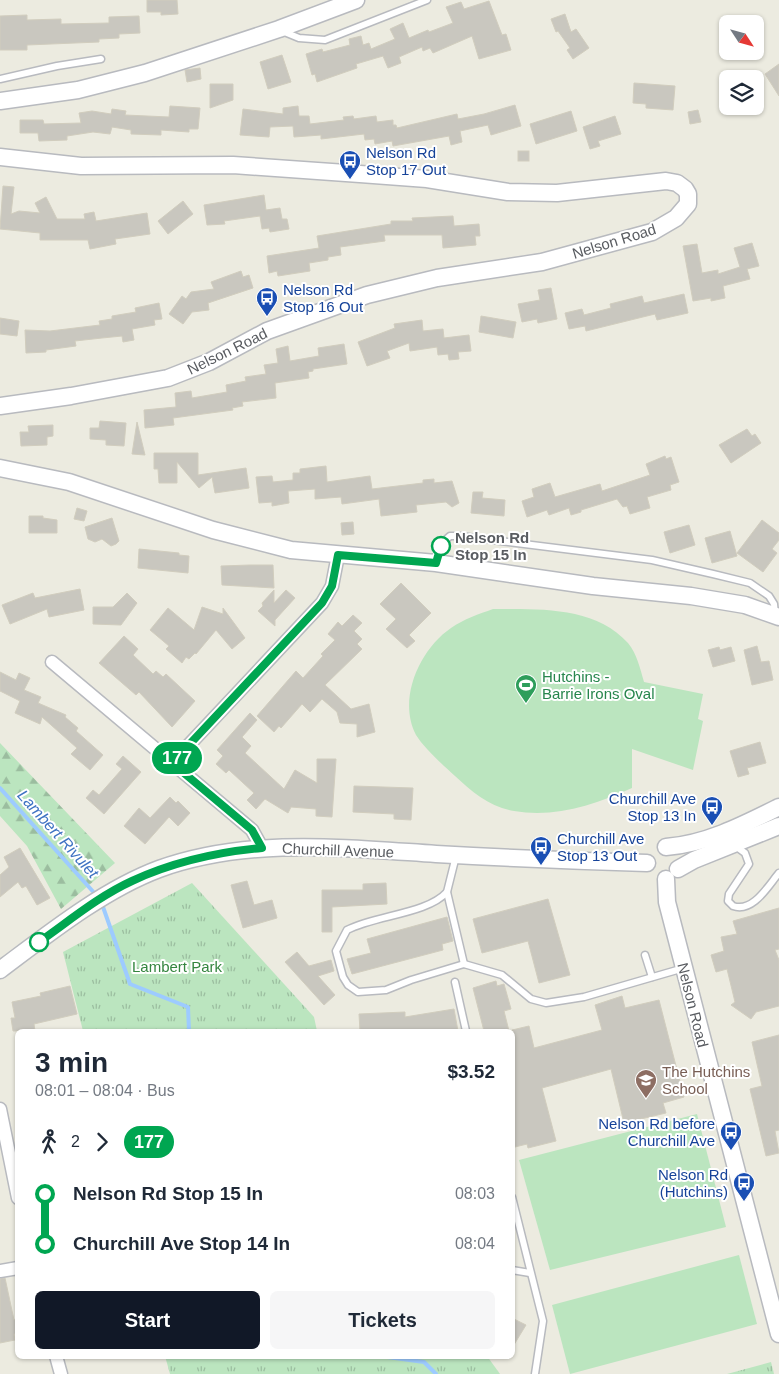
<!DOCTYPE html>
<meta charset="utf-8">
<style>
body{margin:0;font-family:Helvetica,sans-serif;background:#f6f6f7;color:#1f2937;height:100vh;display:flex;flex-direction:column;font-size:19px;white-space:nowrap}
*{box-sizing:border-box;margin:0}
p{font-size:16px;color:#747a83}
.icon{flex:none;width:28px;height:28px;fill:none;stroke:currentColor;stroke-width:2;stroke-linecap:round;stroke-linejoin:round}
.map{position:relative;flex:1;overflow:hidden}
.sheet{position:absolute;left:15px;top:1029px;width:500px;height:330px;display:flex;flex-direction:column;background:#fff;border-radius:8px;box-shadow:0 1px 4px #0004}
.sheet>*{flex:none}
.badge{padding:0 10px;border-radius:16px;font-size:18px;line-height:32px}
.needle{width:32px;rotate:126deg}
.fabs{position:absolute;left:719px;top:15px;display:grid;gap:10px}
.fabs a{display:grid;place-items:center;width:45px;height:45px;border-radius:8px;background:#fff;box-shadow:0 1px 4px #0004;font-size:25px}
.map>.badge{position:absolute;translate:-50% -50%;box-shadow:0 0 0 2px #fff}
.legs{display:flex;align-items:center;gap:8px;height:55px;padding:0 20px;font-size:16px}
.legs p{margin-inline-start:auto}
.summary{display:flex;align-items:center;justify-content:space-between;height:85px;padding:0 20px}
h1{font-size:28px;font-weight:700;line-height:38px}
.button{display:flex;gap:10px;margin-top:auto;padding:10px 20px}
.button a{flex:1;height:58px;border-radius:8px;background:#111827;color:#fff;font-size:20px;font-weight:700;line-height:58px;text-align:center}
.button a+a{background:#f6f6f7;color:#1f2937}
ul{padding:0 20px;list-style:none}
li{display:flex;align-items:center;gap:18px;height:50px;font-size:19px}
li i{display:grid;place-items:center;width:8px;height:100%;margin:0 6px;background:currentColor}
li i::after{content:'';width:12px;height:12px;margin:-6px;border:4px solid;border-radius:50%;background:#fff}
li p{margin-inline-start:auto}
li:first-child i{background:linear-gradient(#0000 50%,currentColor 0)}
li:last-child i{background:linear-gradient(currentColor 50%,#0000 0)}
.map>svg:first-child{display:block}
.forest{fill:url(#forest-firs)}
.park{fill:url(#park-tufts)}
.pitch{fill:#bbe5bf}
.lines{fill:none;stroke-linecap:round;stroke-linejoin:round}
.stream{stroke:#9dcbff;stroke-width:4}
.building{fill:#c9c7bf;stroke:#d1cdbe}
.service-casing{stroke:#b8babf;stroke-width:9}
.minor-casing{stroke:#b8babf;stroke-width:15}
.tertiary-casing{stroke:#b8babf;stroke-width:19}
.service{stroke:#fff;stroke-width:6}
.minor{stroke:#fff;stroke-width:12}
.tertiary{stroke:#fff;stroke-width:16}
.line-1-casing{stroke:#fff;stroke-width:11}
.line-1{stroke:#00a651;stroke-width:8}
.stop-1-dot{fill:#fff;stroke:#00a651;stroke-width:2.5}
.labels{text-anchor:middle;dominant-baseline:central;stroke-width:4;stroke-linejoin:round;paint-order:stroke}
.transit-label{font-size:15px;fill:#164399;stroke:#fff;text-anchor:start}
.street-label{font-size:15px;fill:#595c61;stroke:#fff}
.stop-label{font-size:15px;font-weight:bold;fill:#595c61;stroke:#fff;text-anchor:start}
.leisure-label{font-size:15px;fill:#27864d;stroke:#fff;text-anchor:start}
.park-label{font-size:15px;fill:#34853f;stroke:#fff}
.education-label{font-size:15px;fill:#785e54;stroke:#fff;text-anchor:start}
.water-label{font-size:16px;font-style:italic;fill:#3f73c3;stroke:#fff}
</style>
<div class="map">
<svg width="779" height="1374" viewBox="0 0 779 1374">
<defs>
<pattern id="forest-firs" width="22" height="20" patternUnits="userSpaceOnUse" patternTransform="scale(1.25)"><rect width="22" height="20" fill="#bbe5bf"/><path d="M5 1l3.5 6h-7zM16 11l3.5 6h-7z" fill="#9bbd9f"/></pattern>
<pattern id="park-tufts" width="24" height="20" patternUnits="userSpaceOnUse" patternTransform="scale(1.25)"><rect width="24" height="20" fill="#bbe5bf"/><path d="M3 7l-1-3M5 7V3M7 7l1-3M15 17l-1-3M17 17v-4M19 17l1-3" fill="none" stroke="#9bbd9f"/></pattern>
</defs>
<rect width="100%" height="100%" fill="#ecebe0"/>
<path class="forest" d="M0 743 115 863 61 909 27 846 0 816Z"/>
<g class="park">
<path d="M192 883 314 1017 317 1031H83L63 952Z"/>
<path d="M165 1356H487L500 1374H170Z"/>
<path d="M771 1362 774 1374H727Z"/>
</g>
<g class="pitch">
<path d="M493 609C538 609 595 606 628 643 637 654 640 668 644 682L703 694 698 719 703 721 693 770 632 749V788C594 805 555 818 514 811 490 807 472 792 455 776 444 766 424 748 416 735 397 699 420 649 451 628 464 619 479 614 493 609Z"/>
<path d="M697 1114 726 1227 550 1270 519 1160Z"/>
<path d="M739 1255 757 1324 570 1374 552 1305Z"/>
</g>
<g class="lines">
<g class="stream">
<path d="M0 788 97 896"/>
<path d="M102 904 130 984 188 1007 189 1031"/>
<path d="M380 1356 424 1362 436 1374"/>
</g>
</g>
<g class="building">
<path d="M147 0H177L178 14 161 15V12H147Z"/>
<path d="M489 1 502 35 506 34 511 50 479 59 472 36 433 53 430 48 423 51 422 47 399 57 401 63 388 68 383 56 356 64 357 68 317 82 315 74 312 75 306 54 322 49 323 52 350 45 349 39 361 36 363 45 369 43 371 49 395 39 390 29 403 23 409 38 428 30 429 32 453 23 446 7 461 2 464 9Z"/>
<path d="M565 14 571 32 576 29 589 48 573 59 567 50 570 48 558 31 556 32 551 19Z"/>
<path d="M27 15V20L61 19V24L109 23V17L139 16 140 33 119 34V38L99 39V42L27 45V50H0V16Z"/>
<path d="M282 55 291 82 268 89 260 62Z"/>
<path d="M779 64V96L765 74Z"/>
<path d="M200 68 201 79 187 82 185 70Z"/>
<path d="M634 83 675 86 673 110 646 108V104L633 103Z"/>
<path d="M210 84H233V100L210 108Z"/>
<path d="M515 105 521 126 491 135 488 125 460 131 462 142 451 145 449 136 393 146 392 141 375 144 374 139 365 140 364 134 321 139V135L294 137 293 126 270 127 269 137 240 135 243 109 283 114V108L298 106 299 116H309L310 124 344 120 343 117 353 116 354 119 376 116 377 122 393 120V125H396L397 128 457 114 458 119 484 114Z"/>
<path d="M170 106 200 108 198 129H189V132L161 130V135L131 134V130L112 127 110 134 93 132 67 136V140L39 141 38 133H20V120H43L44 124 81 123 79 113 92 111 111 114 112 109 126 111 125 115 169 117Z"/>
<path d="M698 110 701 122 690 124 688 112Z"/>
<path d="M571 111 577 131 536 144 530 124Z"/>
<path d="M615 116 621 134 598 141 600 146 590 149 583 127Z"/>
<rect x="518" y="151" width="11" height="10"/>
<path d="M3 186 14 187 11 214 19 211 40 213 35 203 46 197 57 219H85L84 214 94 212 96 221 147 213 150 234 115 239 116 244 90 249 88 240H40V233L0 229Z"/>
<path d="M264 195 266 210 280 208 282 219H287L289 229 270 232 269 228 262 229 260 216 224 221 225 224 207 225 204 205Z"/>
<path d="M183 201 193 214 168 234 158 221Z"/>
<path d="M453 216 454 226 479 224 480 236H475L476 245 443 248 442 235H384L385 241 340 247 341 255 328 257V260L309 263 310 271 278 276 277 271 269 273 267 256 319 248 317 236 391 224V221H413L412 218Z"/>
<path d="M752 243 759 266 747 269 750 279 723 286 725 298 711 301V298L693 301 683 246 697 244 702 273 718 270V274L740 267 734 248Z"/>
<path d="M241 271 243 277 249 275 253 288 208 303 209 310 192 312 183 324 169 314 182 296 186 299 191 292 214 289 211 282Z"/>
<path d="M551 288 557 319 538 323 537 319 522 322 518 304 540 300 538 290Z"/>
<path d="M684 294 688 313 657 320 655 314 586 331 585 326 569 329 565 313 582 309 584 315 611 308 610 304 642 296 644 303Z"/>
<path d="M159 303 162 319 154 320 155 325 132 329 134 340 123 342 122 336 102 338 75 341 76 346 46 350V352L26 353 25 330 50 331 100 325 99 321 112 319V316L136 312 135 308Z"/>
<path d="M481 316 516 322 513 338 479 332Z"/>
<path d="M0 318 19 321 17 336 0 334Z"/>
<path d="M422 320 423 331 443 329 444 338 469 335 471 351 458 352 459 359 449 360 448 354 438 355 437 347 410 351 409 343 387 351 390 358 367 366 358 342 395 328 394 324Z"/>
<path d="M344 344 347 364 313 369V371L308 372 309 378 275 383 276 398 242 402 243 406 232 408 233 410 173 418 174 425 145 428 144 410 176 407 175 393 191 391 192 398 227 392 226 385 246 381 245 377 266 374 264 365 278 363 276 349 288 346 290 361 319 356 318 348Z"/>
<path d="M100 421 126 423 124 446 106 445V440L90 439V428H99Z"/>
<path d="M137 422 145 455 132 454Z"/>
<path d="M53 425V436L47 437V445L21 446 20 432H29L28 426Z"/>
<path d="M747 429 752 436 755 434 761 443 731 463 719 445Z"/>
<path d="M154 453H198V475L246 468 249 488 215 493 212 477 199 488 177 462V483H159L158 469H154Z"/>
<path d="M665 456 666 459 671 457 679 482 670 485 671 490 647 497 650 508 630 514 627 506 623 507 617 499 581 510V512L571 515 569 508 549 515 547 510 527 517 522 501 534 497 532 489 550 483 555 497 600 484 602 491 650 475 646 464Z"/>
<path d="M326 466 327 482 370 476 372 489 423 483V480L434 479V483L452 481 459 503 452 507 446 502 416 505 417 512 381 516 379 499 342 504 341 497 315 499V489L288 491 289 503 272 506V502L259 503 256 477 272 476 273 482 293 480V473H300V469Z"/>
<path d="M473 492H483L482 498 505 500 504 516 471 513Z"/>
<path d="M77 508 87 511 84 521 74 519Z"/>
<path d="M29 516H43V518L57 520V533H29Z"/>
<path d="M112 518 119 541 116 544 111 546 102 539 95 542 88 539 85 527Z"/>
<path d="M762 520 779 533V540L772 549 777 553 763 572 737 553Z"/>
<path d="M353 522 354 534 342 535 341 523Z"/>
<path d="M689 525 695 545 670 553 664 532Z"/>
<path d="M730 531 737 556 712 563 705 538Z"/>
<path d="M139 549 179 553V555L189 556 188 573 138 568Z"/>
<path d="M250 565H273L274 588 222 585 221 566Z"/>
<path d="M401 583 431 613 409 635 415 641 407 648 386 629 396 619 380 604Z"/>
<path d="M80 589 84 610 49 617 47 609 10 624 2 605 33 593 35 598Z"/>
<path d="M274 590V603L286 590 295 598 275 620V626L258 611 263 606 262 603Z"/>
<path d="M127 593 137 603 121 625 93 624V607H113Z"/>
<path d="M202 607 223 614V608L245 638 232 649 216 630 196 654 195 653 189 659 186 657 182 663 166 649 169 646 150 630 168 608 194 630Z"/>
<path d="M353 615 362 623 354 631 362 639 357 644 362 649 325 685 351 709 369 704 375 732 357 737V724L340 723 337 712 322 699 310 712 302 704 281 728 279 726 274 732 257 716 296 671 303 678 323 656 321 654 335 640 328 634 338 622 342 626Z"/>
<path d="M124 636 138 649 133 655 153 674 156 671 163 677 166 674 195 701 172 727 139 692 136 695 99 663Z"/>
<path d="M757 646 761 662 769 661 773 680 752 685 744 650Z"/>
<path d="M719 647 720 650 731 647 735 661 713 667 708 650Z"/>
<path d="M0 672 16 680 19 673 30 678 24 690 41 697 38 703 66 715 65 717 78 728 76 731 103 755 90 770 71 754 77 748 42 717 40 724 15 713 20 701 0 691Z"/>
<path d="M250 713 257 720 242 737 251 746 245 753 284 789 295 770 317 783V759H336L332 817 316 816V809L291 807 288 813 265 799 256 809 247 800 254 793 229 770 226 773 216 764 223 756 217 750Z"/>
<path d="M760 742 766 763 747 768 749 774 738 777 730 751Z"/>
<path d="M123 756 141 772 104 814 86 798 93 790 99 795 122 769 116 764Z"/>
<path d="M354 786 413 788 411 820 394 819V814L353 812Z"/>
<path d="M170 797 176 803 178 801 190 813 178 826 169 817 145 844 124 826 139 808 150 818Z"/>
<path d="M20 848 50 898 37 905 26 886 22 888 18 882 0 897V875L9 867 4 857Z"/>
<path d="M247 881 254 905 272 900 277 918 243 928 231 885Z"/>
<path d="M386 883 387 904 332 907V932H322V890H363V884Z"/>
<path d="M548 899 570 975 539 983 528 941 482 953 473 919Z"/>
<path d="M779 908V949L775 950 779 960V1006L756 1012 751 1019 731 1005 735 1002 727 969 716 972 711 955 724 951 721 937 737 934 733 921Z"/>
<path d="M447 917 453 941 442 944 443 950 352 974 347 959 371 953 367 939Z"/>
<path d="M297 952 309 966 331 960 334 971 318 976 335 995 324 1005 285 962Z"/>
<path d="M496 981 497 986 504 984 511 1009 504 1011 509 1031H484L473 988Z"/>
<path d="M70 986 77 1014 34 1024 35 1031H13L11 1018H15L12 1002 41 996 40 993Z"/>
<path d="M622 996 625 1008 659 1000 684 1097 663 1103 666 1113 624 1123 611 1069 542 1088 556 1141 528 1148 527 1144 515 1147 512 1139V1030L529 1026 534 1048 602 1030 595 1005Z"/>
<path d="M454 1009 458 1031H360L359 1014 405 1012V1017Z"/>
<path d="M779 1035V1130L775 1131 779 1153 766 1156 750 1089 762 1086 752 1042Z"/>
<path d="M5 1278 14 1320 18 1319V1333L14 1334 15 1340 0 1343V1279Z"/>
<path d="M512 1318 526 1325 512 1348Z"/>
</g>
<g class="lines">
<g class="service-casing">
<g id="service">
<path d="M282 31 299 38 325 40 427 0"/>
<path d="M0 79 57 66 101 59"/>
<path d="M436 562 442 543 450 536H460L652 560 713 574 750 583 769 596 774 604 775 614"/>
<path d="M734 845 745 853 749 864 729 894 728 901 733 906C753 913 768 886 779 873"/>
<path d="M456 856 447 892 464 964"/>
<path d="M447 892C427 914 376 915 347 930L336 951 343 977 348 985 358 992 386 990 411 980 464 964 502 975 531 999 546 1003 584 997 684 968"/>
<path d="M645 955 652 977"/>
<path d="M455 982 466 1031"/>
<path d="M512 1197 543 1321 535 1374"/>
<path d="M512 1270 530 1273"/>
</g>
</g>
<g class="minor-casing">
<g id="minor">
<path d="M52 662 252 830 262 848"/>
<path d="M172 763 322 603 332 586 338 555"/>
<path d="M0 1109 18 1198"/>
<path d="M0 1271 18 1268"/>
<path d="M56 1356 61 1374"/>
</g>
</g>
<g class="tertiary-casing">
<g id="tertiary">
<path d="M0 101 78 90 145 73 279 29 356 0"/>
<path d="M0 157 81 166 233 165 360 174 427 179 508 192 557 193 666 181 677 183 685 189 688 194V204L676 218 652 232 542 262 437 278 367 295 267 331 209 362 168 378 71 396 0 406"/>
<path d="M0 468 69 482 213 530 291 550 436 563 593 586 691 596 745 605 779 617"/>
<path d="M666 847C706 844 743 825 779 807"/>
<path d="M678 869 694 860 779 826"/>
<path d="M666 879 667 902 779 1334"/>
<path d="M0 970C48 934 103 890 159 869 248 837 344 848 436 854 507 858 577 861 647 863"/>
</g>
</g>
<use href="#service" class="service"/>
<use href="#minor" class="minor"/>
<use href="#tertiary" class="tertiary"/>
</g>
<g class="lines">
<g class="line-1-casing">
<path id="line-1" d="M39 942C69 921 99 896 132 881 173 862 218 852 262 848L252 830 172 763 322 603 332 586 338 555 436 563 441 546"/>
</g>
<use href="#line-1" class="line-1"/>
</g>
<defs>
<g id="bus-pin" transform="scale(1.125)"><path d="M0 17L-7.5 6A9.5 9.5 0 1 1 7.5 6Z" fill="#1a4fb4" stroke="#fff"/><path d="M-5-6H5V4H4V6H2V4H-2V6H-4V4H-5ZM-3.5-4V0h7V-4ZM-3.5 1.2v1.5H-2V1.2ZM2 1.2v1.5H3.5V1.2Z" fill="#fff"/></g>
<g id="stadium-pin" transform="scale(1.125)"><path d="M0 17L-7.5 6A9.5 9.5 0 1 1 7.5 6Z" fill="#2e9e5b" stroke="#fff"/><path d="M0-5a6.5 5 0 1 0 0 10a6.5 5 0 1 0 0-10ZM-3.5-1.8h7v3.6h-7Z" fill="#fff"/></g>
<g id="school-pin" transform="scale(1.125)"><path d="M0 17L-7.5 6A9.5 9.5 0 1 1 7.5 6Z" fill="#8d6e63" stroke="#fff"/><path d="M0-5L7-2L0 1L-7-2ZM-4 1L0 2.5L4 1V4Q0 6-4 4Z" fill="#fff"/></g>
</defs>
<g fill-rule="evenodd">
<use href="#bus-pin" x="350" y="161"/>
<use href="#bus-pin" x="267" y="298"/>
<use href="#stadium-pin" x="526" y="685"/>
<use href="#bus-pin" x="712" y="807"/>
<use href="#bus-pin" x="541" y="847"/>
<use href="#school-pin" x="646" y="1080"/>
<use href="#bus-pin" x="731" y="1132"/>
<use href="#bus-pin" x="744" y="1183"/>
</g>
<g class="stop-1-dot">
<circle cx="441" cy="546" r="9"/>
<circle cx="39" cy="942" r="9"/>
</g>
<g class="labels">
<g class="transit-label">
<text x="366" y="152">Nelson Rd<tspan x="366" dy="17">Stop 17 Out</tspan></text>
<text x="283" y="289">Nelson Rd<tspan x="283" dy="17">Stop 16 Out</tspan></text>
<text x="696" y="798" text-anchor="end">Churchill Ave<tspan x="696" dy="17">Stop 13 In</tspan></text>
<text x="557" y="838">Churchill Ave<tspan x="557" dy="17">Stop 13 Out</tspan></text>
<text x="715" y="1123" text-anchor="end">Nelson Rd before<tspan x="715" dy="17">Churchill Ave</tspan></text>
<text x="728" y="1174" text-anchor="end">Nelson Rd<tspan x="728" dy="17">(Hutchins)</tspan></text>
</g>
<g class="street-label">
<text transform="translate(614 241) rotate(-17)">Nelson Road</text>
<text transform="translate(227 351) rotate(-26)">Nelson Road</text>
<text transform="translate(338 850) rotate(2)">Churchill Avenue</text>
<text transform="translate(693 1005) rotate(76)">Nelson Road</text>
</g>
<g class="stop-label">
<text x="455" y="537">Nelson Rd<tspan x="455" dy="17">Stop 15 In</tspan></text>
</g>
<g class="leisure-label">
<text x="542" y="676">Hutchins -<tspan x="542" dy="17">Barrie Irons Oval</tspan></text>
</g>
<g class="park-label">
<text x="177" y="966">Lambert Park</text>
</g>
<g class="education-label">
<text x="662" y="1071">The Hutchins<tspan x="662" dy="17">School</tspan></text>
</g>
<g class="water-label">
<text transform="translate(58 834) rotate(48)">Lambert Rivulet</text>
</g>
</g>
</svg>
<div class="fabs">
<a><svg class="needle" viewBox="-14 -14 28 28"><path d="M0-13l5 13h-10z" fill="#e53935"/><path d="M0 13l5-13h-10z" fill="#747a83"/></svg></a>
<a><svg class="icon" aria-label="layers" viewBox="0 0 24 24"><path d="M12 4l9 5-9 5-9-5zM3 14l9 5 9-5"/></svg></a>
</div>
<b class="badge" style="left:177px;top:758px;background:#00a651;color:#fff">177</b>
<section class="sheet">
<div class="summary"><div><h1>3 min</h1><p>08:01 – 08:04 · Bus</p></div><b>$3.52</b></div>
<div class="legs"><svg class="icon" aria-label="walk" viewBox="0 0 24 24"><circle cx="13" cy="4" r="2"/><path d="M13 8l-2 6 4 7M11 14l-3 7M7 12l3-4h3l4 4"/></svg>2<svg class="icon" aria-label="forward" viewBox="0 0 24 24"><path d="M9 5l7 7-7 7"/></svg><b class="badge" style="background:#00a651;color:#fff">177</b></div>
<ul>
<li><i style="color:#00a651"></i><b>Nelson Rd Stop 15 In</b><p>08:03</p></li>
<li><i style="color:#00a651"></i><b>Churchill Ave Stop 14 In</b><p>08:04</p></li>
</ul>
<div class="button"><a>Start</a><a>Tickets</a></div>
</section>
</div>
